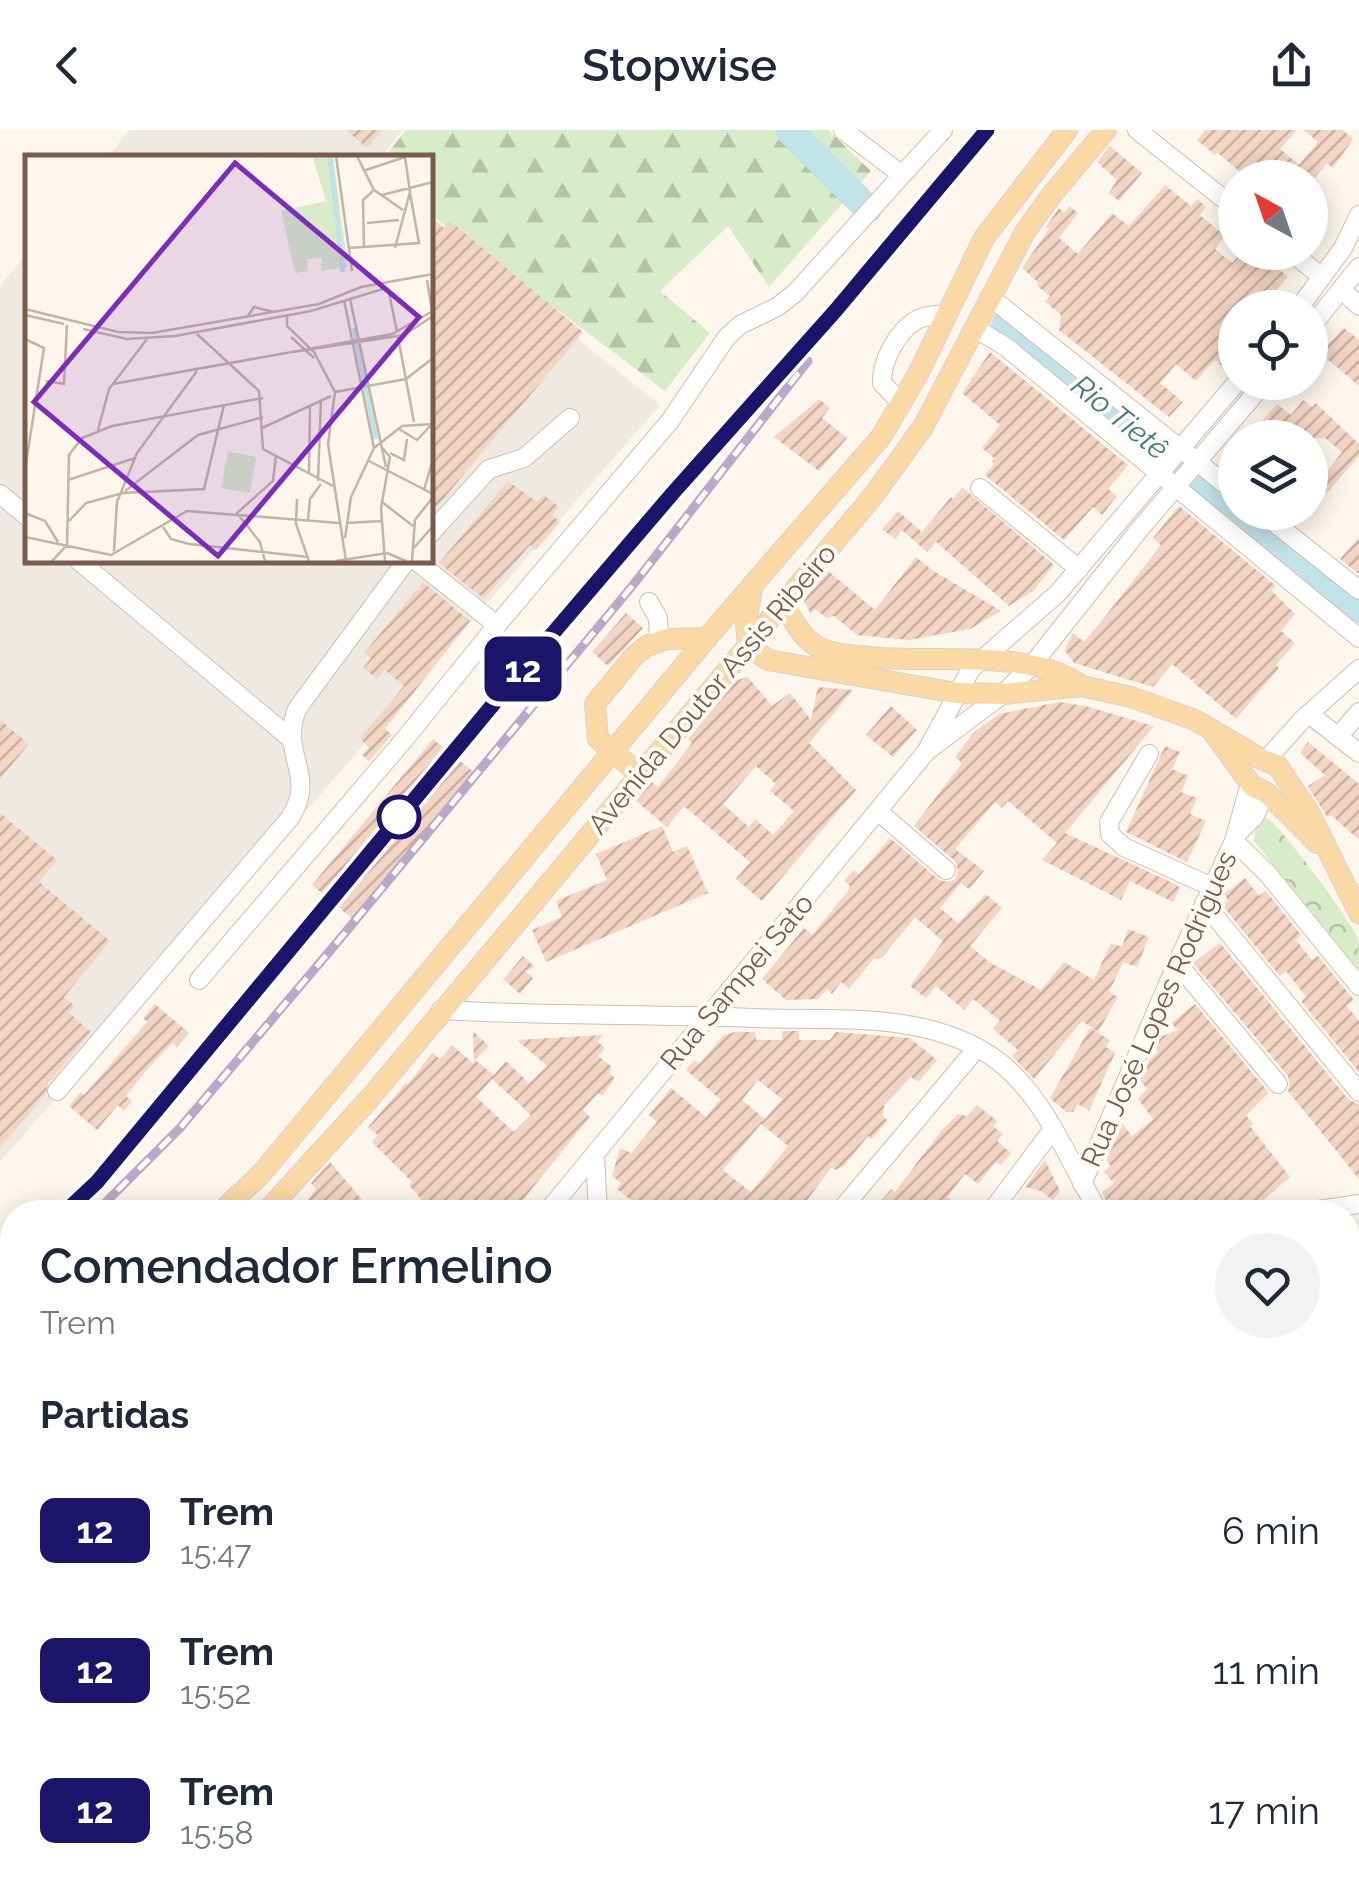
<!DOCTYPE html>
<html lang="pt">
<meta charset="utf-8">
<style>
body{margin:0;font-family:Raleway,sans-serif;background:#f2f2f3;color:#1f2937;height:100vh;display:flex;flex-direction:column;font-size:38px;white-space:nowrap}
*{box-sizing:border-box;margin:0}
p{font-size:32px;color:#747a83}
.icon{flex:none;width:55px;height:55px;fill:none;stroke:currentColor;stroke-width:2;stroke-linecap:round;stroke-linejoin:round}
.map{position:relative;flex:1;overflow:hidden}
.panel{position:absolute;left:0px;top:1070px;width:1360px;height:702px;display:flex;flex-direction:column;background:#fff;border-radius:40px 40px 0 0;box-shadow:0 5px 25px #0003}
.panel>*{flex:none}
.badge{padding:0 20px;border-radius:15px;font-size:35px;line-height:65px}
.needle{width:65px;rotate:320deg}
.controls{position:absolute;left:1218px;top:30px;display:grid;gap:20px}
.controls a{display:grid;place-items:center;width:110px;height:110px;border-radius:50%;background:#fff;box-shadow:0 5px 25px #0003;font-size:50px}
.map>.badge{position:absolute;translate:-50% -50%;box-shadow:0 0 0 5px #fff}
h2{padding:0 40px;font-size:38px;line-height:90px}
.round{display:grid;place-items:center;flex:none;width:105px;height:105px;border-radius:52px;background:#f2f2f3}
.head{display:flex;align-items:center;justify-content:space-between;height:170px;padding:0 40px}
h1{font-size:48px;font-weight:600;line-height:75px}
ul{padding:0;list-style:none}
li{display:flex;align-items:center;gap:30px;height:140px;padding:0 40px}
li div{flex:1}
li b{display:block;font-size:38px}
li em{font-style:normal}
li .badge{min-width:110px;font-weight:700;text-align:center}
header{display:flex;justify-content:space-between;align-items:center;height:130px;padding:0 40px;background:#fff;font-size:45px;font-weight:600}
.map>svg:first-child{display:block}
.residential{fill:#f5e8da}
.industrial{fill:#efe9e4}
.forest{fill:url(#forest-firs)}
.park{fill:url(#park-crowns)}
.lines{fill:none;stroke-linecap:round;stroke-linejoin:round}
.river{stroke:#bfe3e8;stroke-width:28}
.building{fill:url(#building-hatch);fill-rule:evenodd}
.minor-casing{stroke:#d1beb0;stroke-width:20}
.major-casing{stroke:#dad1cd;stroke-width:22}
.minor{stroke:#fff;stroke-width:18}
.major{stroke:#fbd9a5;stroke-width:20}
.rail-casing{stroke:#b9a8c9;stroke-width:9}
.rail{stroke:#fffaf3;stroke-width:5;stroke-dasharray:15;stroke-linecap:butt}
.line-casing{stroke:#fff;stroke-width:22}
.line{stroke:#1c146b;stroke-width:15}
.stop-dot{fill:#fff;stroke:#1c146b;stroke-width:5}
.labels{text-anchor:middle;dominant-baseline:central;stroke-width:8;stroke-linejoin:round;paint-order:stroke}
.street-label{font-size:28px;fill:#7a5c4d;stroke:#fffaf3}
.water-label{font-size:30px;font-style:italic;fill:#437c86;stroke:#fffaf3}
.inset-river{fill:none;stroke:#bfe3e8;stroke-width:5}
.inset-road{fill:none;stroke:#c5b3a7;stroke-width:2.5}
.view{fill:#7b2cbf;fill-opacity:0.15;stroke:#7b2cbf;stroke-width:5}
.inset-edge{fill:none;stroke:#7a5c4d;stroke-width:5}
</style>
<header><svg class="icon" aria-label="back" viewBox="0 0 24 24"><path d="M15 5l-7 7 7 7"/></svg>Stopwise<svg class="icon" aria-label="share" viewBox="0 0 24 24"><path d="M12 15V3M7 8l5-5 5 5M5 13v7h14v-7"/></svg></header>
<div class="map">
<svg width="1359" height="1772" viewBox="0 0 1359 1772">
<defs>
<pattern id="forest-firs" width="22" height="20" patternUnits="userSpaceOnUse" patternTransform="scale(2.5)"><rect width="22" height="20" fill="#d8ecc9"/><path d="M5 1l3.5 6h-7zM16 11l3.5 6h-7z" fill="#b4c2a5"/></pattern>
<pattern id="park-crowns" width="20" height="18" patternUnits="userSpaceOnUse" patternTransform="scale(2.5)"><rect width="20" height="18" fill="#d8ecc9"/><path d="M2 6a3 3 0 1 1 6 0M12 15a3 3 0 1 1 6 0" fill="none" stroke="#b4c2a5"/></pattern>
<pattern id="building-hatch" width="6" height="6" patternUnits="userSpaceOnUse" patternTransform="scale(2.5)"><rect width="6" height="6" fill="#f3d5c3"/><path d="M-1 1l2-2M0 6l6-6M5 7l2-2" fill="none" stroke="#cab0a1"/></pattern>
</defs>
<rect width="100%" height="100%" fill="#fdf6ec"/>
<g class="residential">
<path d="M12 1605V1744L0 1723V1612Z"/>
<path d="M22 1760H126L134 1772H30Z"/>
</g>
<g class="industrial">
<path d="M129 0H403L381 27 107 28Z"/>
<path d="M430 90 660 275 0 1032V156L27 123 28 430H430Z"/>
</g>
<path class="forest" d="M406 0H828L871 41 769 157 728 96 660 161 710 203 665 261 430 84V28H384Z"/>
<path class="park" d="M1266 688C1280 694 1351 791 1358 809 1359 817 1359 831 1359 840L1254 711 1256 692Z"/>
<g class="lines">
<g class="river">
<path d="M789 0 868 79"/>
<path d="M1005 195 1235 379"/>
<path d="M1239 382 1359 479"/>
</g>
</g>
<g class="building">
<path d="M346 0H383L367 18Z"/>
<path d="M1206 0H1297L1280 19 1299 35 1318 12 1304 0H1343L1353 9 1333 38 1327 33 1315 48H1247L1217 22 1215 25 1197 10Z"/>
<path d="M1110 16 1142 43 1119 71 1109 63 1117 50 1097 32Z"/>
<path d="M1165 55 1191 76 1197 69 1206 77 1200 85 1225 106 1215 119 1232 133 1242 122H1259L1288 147 1261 178H1235V222L1223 237 1215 230 1196 251 1176 234 1160 253 1183 272 1169 287 1059 200 1061 185 1045 172 1050 166 1037 156 1039 153 1022 138 1049 99 1046 97 1059 78 1064 83 1069 76 1078 83 1059 108 1078 124 1112 83 1129 96Z"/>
<path d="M430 86 444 98 450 91 583 202 430 385Z"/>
<path d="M1344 198 1359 210V256L1320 223Z"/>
<path d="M990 222 1128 335 1108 359 1117 366 1102 385 1093 377 1064 410 985 345 994 334 991 332 994 328 982 318 1000 295 962 263Z"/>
<path d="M819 269 830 278 822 288 847 308 819 341 774 307Z"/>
<path d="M1303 270 1312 277 1316 273 1359 314V326L1327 363 1317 355 1342 322 1325 308H1248L1277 274 1291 285Z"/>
<path d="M508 351 537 372 544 365 559 377 552 385 560 392 536 420 530 415 484 469 439 433Z"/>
<path d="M963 358 1054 435 1033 461 1009 476 936 412 927 422 902 400 895 409 882 399 898 381 922 402 951 367 953 369Z"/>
<path d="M1179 376 1276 456 1271 460 1295 484 1281 501 1295 513 1276 535 1279 538 1236 589 1193 552 1195 548 1191 550 1172 534 1153 557 1074 533 1065 520 1073 503 1084 512 1107 484 1161 415 1153 408Z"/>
<path d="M1359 408V444L1340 429Z"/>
<path d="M916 427 932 440 1001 481 970 499 909 510 857 505 834 486 827 488 815 479 811 484 805 474 804 470 828 441 875 480Z"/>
<path d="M423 452 470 491 385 599 392 605 369 631 362 625 369 618 360 608 404 556 385 540 377 549 363 538 371 528 364 523Z"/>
<path d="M626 483 643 498 608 536 592 522Z"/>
<path d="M748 547 772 576 790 563 811 590 818 557 853 560 809 613 856 660 762 771 736 749 750 732 684 676 667 697 636 671 652 652 658 657 692 613 688 609 737 550ZM756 636 776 654 770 661 794 681 773 705 755 689 749 697 723 674Z"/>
<path d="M1059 572 1085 576 1154 596 1065 703 1177 755 1180 758 1173 772 1130 751 1121 770 1042 730 1057 713 1008 671 1002 678 995 672 955 719 984 741 969 759 961 753 940 778 958 793 986 764 1002 778 970 816 989 832 1041 860 1064 832 1094 850 1111 813 1122 817 1128 799 1149 807 1137 837 1123 832 1109 862 1118 867 1098 902 1082 891 1034 949 1012 926 1018 920 993 899 1000 891 973 869 964 880 936 856 926 868 910 856 943 811 915 787 885 824 879 829 874 828 849 859 841 852 832 864 827 859 818 869 786 870 762 849 804 798 812 805 848 761 850 756 844 751 854 740 859 744 890 708 939 750 949 752 955 749 958 741 955 731 914 696 962 633 955 627 974 602 999 584Z"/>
<path d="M891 576 917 600 893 627 866 605Z"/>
<path d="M0 590 29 614 0 649Z"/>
<path d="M433 609 475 643 354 790 312 755Z"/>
<path d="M1308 612 1359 654V710L1331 685 1327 687 1308 656 1325 645 1300 623Z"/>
<path d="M1165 616 1180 622 1172 639 1188 646 1181 662 1197 668 1190 684 1206 691 1187 732 1126 702Z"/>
<path d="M0 683 57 730 39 752 110 811 64 867 75 876 69 883 91 902 48 953 45 965 0 1018Z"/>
<path d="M662 696 673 722 687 716 708 763 546 832 532 800 562 787 556 771 607 750 596 724Z"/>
<path d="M1245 748 1259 766 1266 761 1301 805 1296 810 1312 830 1318 826 1354 870 1346 875 1359 891V942L1301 871 1306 867 1286 841 1280 846 1222 775 1228 770 1224 764Z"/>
<path d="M1220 813 1349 970 1359 974V1049L1288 961 1290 953 1288 946 1193 833Z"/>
<path d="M523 826 535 837 525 841 533 848 520 864 504 850 502 851Z"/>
<path d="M155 874 189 903 177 917 172 913 144 943 126 966 132 971 124 981 118 975 97 1000 69 976 81 962 84 965 147 892 143 888Z"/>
<path d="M1195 874 1269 963 1246 985 1253 994 1250 996 1290 1047 1250 1082H1111L1102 1062 1114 1053 1104 1042 1111 1036 1106 1030 1122 993 1132 1006 1153 989 1138 969 1147 959 1140 950 1149 930 1158 922 1155 918 1160 907 1178 900 1171 893Z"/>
<path d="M1090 898 1110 910 1106 917 1115 923 1089 981 1078 974 1073 982H1066L1050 968Z"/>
<path d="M473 901 489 916 475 930 494 945 506 931 529 953 547 936 517 910 603 905 598 912 605 918 598 926 611 936 610 944 615 948 602 966 598 963 583 980 590 987 513 1082H432L409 1055 412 1052 372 1012 378 1005 368 997 406 953 408 954 432 923 440 929 452 915 474 934ZM492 949 531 985 514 1002 476 967Z"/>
<path d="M782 901H799V910H830L836 902 910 908 937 930 918 952 911 947 884 975 883 987 888 990 872 1009 868 1006 844 1036 835 1040 832 1037 798 1082H720L707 1072 698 1082H646L617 1059 621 1053 612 1046 620 1018 631 1023 657 992 649 985 671 958 706 987 720 969 686 940 694 930 699 934 723 906 734 902H755L756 910H782ZM758 950 782 969 761 994 788 1016 751 1062 723 1040 765 989 742 970Z"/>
<path d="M977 975 997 991 993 996 1003 1004 997 1011 1011 1023 1001 1035 996 1032 978 1054 965 1044 947 1067 966 1082H876L882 1076 879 1073 891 1059 895 1062 941 1001 958 984 967 986Z"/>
<path d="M1045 1030 1060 1061 1053 1070 1041 1061 1025 1057Z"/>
<path d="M330 1032 364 1072 373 1082H310L304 1075 316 1059 311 1053Z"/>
<path d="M0 1278 12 1303V1333L0 1309Z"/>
<path d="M0 1395 12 1412V1493L0 1483Z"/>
<path d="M0 1520 12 1536V1600L0 1605Z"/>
<path d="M274 1760H322L317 1772H272Z"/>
<path d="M351 1760H466L486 1772H350Z"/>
<path d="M583 1760H647L651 1772H578Z"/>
<path d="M745 1760H781L768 1772H743Z"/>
<path d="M825 1760H897L906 1772H816Z"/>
<path d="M942 1760H995L991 1772H952Z"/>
<path d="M1042 1760H1081L1085 1766 1095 1760H1247L1229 1772H1037Z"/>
</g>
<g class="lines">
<g class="minor-casing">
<g id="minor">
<path d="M843 0 902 45"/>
<path d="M1137 0 1235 78"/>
<path d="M1291 122 1322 147"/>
<path d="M1342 160 1359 176"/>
<path d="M990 167 1235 362"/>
<path d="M1299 178 1343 118 1359 85"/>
<path d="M975 198 1006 217 1359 508"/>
<path d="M1310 198 1359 137"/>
<path d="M902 274 882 253C881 232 897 202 915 191 924 185 936 185 946 184"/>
<path d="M980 358 1079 439"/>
<path d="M0 364 28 387"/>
<path d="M1261 382 1359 460"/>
<path d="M430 404 489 339 524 328 570 288"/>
<path d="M78 430 290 608"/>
<path d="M415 430 497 495"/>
<path d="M649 472 658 488 659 510"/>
<path d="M1309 584 1359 623"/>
<path d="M1338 607 1359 582"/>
<path d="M931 618 1003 564 1032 535 1139 400 1265 252"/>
<path d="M1149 624 1109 692 1110 704 1124 717 1212 757"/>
<path d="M1267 629 1302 590 1359 539"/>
<path d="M879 682 946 740"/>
<path d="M1237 704 1254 687 1266 663"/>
<path d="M1234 711 1267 743 1359 856"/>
<path d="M1204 773 1359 962"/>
<path d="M1177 833 1278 954"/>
<path d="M199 850 403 611 497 495 670 291 726 208 740 195 777 177 795 163 943 0"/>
<path d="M441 880C545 886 650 884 754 888 833 891 931 880 998 931 1047 969 1068 1031 1099 1082"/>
<path d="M57 961 290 688C318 644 279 626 297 579L407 430"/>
<path d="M595 1025 598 1082"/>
<path d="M1082 1054 1177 833 1234 711 1250 654"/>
<path d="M547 1082 926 622 971 539 1058 463 1237 252"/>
<path d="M839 1082 977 918"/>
<path d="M991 1082 1053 999"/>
<path d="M1305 1082 1359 1074"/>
<path d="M1348 1470 1359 1462"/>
<path d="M0 1497 12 1512"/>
<path d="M1348 1521 1359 1523"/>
<path d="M0 1619 12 1612"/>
<path d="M1348 1716 1359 1708"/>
<path d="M0 1741 12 1760"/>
<path d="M679 1760 683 1772"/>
<path d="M337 1772 339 1760"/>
<path d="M563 1772 571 1760"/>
<path d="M730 1772 733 1760"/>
<path d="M797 1772 811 1760"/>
<path d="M1016 1772 1018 1760"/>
<path d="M1263 1772 1281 1760"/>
</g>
</g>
<g class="major-casing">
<g id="major">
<path d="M783 473C792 489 801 506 816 516 832 525 852 525 869 527 934 534 1028 517 1082 556"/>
<path d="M748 516 768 530 956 563 1003 564 1082 556 1131 567 1195 590 1263 630 1277 635 1310 684 1359 783"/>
<path d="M748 516 746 494 752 459"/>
<path d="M1215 605 1252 656 1267 663 1317 713"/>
<path d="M639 644 598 609 595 574 635 525 647 516 667 509 708 508"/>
<path d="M221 1082 261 1044 717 496 881 307 918 244 984 108 1067 0"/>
<path d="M266 1082 370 968 873 366 923 297 1025 102 1050 67 1106 0"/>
<path d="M0 1216 12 1210"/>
<path d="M0 1249 12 1243"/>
</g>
</g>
<use href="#minor" class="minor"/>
<use href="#major" class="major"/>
<g class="rail-casing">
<g id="rail">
<path d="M65 1082 97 1052 544 514 672 364 837 180 988 0"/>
<path d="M96 1082 180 998 334 816 633 455 808 231"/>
<path d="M0 1138 12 1128"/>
<path d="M0 1157 12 1148"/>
</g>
</g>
<use href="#rail" class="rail"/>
</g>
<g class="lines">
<g class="line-casing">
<path id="line" d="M65 1082 97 1052 525 536 672 364 836 180 987 0"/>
</g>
<use href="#line" class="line"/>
</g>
<circle class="stop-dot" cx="399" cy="687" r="20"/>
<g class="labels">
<g class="street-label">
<text transform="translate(712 559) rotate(-50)">Avenida Doutor Assis Ribeiro</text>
<text transform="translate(737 852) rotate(-50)">Rua Sampei Sato</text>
<text transform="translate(1159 879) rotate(-66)">Rua José Lopes Rodrigues</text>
</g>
<g class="water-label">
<text transform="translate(1120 287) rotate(39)">Rio Tietê</text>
</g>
</g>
<g transform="translate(25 25)">
<rect width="408" height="408" fill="#fdf6ec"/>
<path d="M203 296 231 302 225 338 196 333Z" fill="#d8ecc9"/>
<path d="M308 1 323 112 296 116 297 103 282 104 283 116 270 118 256 56 301 46 288 3 213 2Z" fill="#d8ecc9"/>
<path class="inset-river" d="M305 1 318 117M329 173 351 284"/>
<path class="inset-road" d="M311 1 327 116M332 1 349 35 378 55M338 16 380 2 385 37 370 93M357 40 408 27M342 68 374 65M323 93 394 88 385 38M339 93 338 45 348 36M402 125 407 156M363 133 372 177M325 144 361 312M319 145 349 293M0 154 93 177 127 178 294 149 336 132 408 119M0 160 39 169M262 161V171L289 197 310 237 303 289 321 406M222 162 229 152 248 157M58 174 102 184 150 181 286 156 361 133M172 179 234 236 238 294 308 331M266 182 289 203M373 182 389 267M0 184 19 193 0 315M268 197 379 180 408 161M21 226 39 229 42 170M88 229 367 179 408 156M310 237 381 224 408 203M237 273 306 241M374 274 392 285 407 269M73 275 84 234 122 184M356 291 365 302 356 353 360 406M365 298 379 305 382 284M344 306 408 339M284 318 285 251M43 325 110 303M293 326 296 244M399 335 408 304M100 336 173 280 238 262M272 344 271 369 284 406M357 347 388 371M0 358 20 366 33 387M283 365 285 344 296 329M44 366 61 348 98 338 179 334 199 250M321 368 357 366M138 372 146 384 164 389 283 402M0 382 86 400 162 356 314 368M320 383 326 342 349 293 377 271 408 269M387 395 408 371M89 396 92 347 112 298 172 216M27 406 42 390 44 300 57 283 87 271 238 243M240 406 235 387 212 358 248 326 251 301M311 406 362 398 381 406M387 406 390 365 408 342"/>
<path class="view" d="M210 8 394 162 193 401 9 247Z"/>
<rect width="408" height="408" class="inset-edge"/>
</g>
</svg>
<div class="controls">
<a><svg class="needle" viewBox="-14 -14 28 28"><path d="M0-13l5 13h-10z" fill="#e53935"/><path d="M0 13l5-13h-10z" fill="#747a83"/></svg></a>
<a><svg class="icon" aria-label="locate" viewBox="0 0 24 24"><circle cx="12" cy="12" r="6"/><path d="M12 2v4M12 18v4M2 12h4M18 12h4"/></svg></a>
<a><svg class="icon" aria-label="layers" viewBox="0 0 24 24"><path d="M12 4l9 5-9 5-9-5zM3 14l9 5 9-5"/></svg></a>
</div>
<b class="badge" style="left:523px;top:539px;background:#1c146b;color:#fff">12</b>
<section class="panel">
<div class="head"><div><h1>Comendador Ermelino</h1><p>Trem</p></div><a class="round"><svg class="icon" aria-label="heart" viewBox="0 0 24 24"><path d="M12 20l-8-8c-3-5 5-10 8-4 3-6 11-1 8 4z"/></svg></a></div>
<h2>Partidas</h2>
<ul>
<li><span class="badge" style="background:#1c146b;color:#fff">12</span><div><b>Trem</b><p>15:47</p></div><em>6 min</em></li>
<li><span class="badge" style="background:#1c146b;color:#fff">12</span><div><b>Trem</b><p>15:52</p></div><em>11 min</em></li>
<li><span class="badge" style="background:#1c146b;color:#fff">12</span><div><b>Trem</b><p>15:58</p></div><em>17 min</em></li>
</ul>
</section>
</div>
